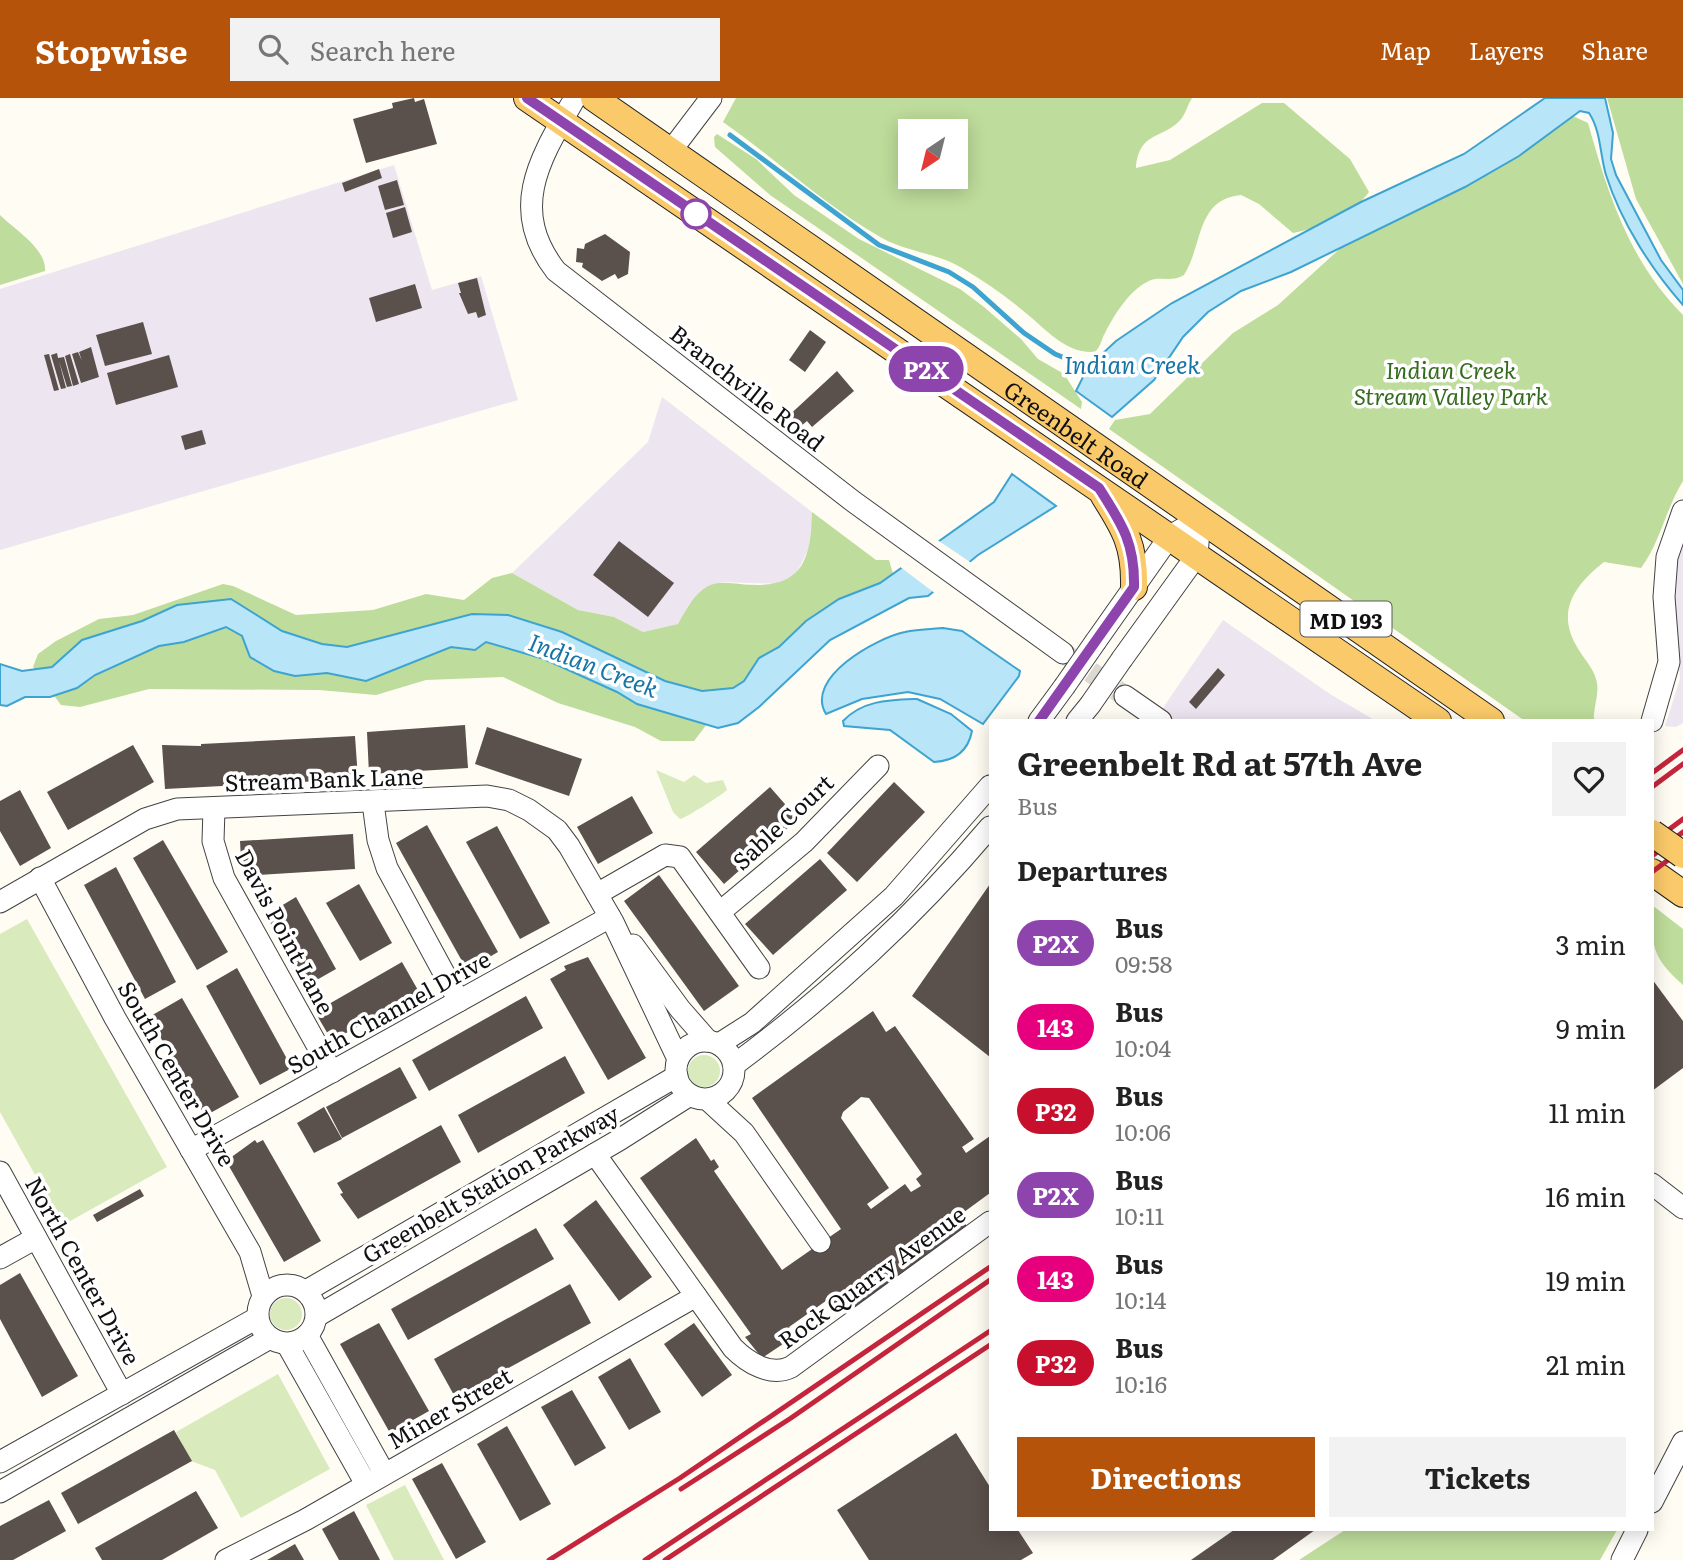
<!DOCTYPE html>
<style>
body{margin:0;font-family:Literata,serif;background:#f2f2f2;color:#222;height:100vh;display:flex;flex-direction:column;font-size:26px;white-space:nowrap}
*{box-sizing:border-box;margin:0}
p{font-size:23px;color:#767676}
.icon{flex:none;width:38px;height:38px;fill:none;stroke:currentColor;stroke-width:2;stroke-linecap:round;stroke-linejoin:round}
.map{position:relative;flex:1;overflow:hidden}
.details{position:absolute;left:989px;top:621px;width:665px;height:812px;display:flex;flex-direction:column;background:#fff;border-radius:0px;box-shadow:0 4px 18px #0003}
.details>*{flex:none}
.badge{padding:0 14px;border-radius:23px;font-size:24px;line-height:46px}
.needle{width:46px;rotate:215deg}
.tools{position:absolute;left:898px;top:21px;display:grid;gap:14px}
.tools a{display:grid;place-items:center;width:70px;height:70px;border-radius:0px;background:#fff;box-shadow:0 4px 18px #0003;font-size:35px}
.map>.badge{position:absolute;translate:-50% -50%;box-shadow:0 0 0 4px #fff}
h2{padding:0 28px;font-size:26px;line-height:63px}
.round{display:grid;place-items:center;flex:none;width:74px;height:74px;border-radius:0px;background:#f2f2f2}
.headline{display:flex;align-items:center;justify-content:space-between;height:119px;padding:0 28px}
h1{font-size:33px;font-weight:700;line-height:52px}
.cta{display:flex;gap:14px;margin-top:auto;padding:14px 28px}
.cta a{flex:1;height:80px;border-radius:0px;background:#b45309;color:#fff;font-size:28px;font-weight:700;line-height:80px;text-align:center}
.cta a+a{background:#f2f2f2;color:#222}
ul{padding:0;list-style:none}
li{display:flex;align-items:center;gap:21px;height:84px;padding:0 28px}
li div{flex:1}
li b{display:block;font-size:26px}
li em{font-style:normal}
li .badge{min-width:77px;font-weight:700;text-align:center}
header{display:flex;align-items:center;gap:42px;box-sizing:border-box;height:98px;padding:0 35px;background:#b45309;color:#fff}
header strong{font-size:33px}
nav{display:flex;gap:38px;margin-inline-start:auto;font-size:24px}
.search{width:490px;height:63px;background:#f2f2f2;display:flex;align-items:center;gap:18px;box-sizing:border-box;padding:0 24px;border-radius:0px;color:#767676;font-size:26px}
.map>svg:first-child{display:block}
.industrial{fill:#ede5ef}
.green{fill:#d9ebbc}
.forest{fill:#bedc9b;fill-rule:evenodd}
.water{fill:#b8e5f7;stroke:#3da3d0;stroke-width:2}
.pier{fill:#fffcf4}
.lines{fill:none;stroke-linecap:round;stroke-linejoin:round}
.stream{stroke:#3da3d0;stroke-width:5}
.building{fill:#5a504c;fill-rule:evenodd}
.minor-tunnel{stroke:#dbd9d2;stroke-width:21;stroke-dasharray:21 10;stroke-linecap:butt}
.minor-casing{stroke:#434343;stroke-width:23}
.major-casing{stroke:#212121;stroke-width:28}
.minor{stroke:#fff;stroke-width:21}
.major{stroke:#fac969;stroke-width:26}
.rail{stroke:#c4253c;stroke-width:5}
.minor-bridge-casing{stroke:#434343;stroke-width:23;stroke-linecap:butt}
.major-bridge-casing{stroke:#212121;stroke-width:28;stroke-linecap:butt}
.minor-bridge{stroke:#fff;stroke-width:21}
.major-bridge{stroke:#fac969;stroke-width:26}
.line-casing{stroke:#fff;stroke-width:16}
.line{stroke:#8e44ad;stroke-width:10}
.stop-dot{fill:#fff;stroke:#8e44ad;stroke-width:3.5}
.labels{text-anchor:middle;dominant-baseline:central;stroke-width:7;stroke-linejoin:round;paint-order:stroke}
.shield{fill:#fff;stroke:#585858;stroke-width:2}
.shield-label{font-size:21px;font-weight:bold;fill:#101010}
.park-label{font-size:23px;font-style:italic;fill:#356b1e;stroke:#fff}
.street-label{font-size:23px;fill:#101010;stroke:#fff}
.water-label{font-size:24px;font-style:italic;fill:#1675a6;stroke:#fff}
</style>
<header>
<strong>Stopwise</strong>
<div class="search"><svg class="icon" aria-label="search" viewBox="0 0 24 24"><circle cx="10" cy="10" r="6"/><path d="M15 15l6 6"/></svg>Search here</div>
<nav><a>Map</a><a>Layers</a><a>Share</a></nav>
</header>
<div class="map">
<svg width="1683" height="1462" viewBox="0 0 1683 1462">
<rect width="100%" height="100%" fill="#fffcf4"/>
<g class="industrial">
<path d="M394 67 432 192 481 178 518 302 0 452V191Z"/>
<path d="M662 299 812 414V426L808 452 795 478 780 486 723 484 708 488 687 509 678 526 643 534 614 519 578 512 512 475 648 344Z"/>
<path d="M1683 438V625L1676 629 1665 628 1680 581 1673 474Z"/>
<path d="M1223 522 1330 596 1376 623H1154Z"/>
</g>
<g class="green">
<path d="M656 672 684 684 694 677 706 685 723 682 727 692C725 695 684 721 680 721L673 714Z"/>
<path d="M27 821 167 1069 63 1127 0 1014V836Z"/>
<circle cx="704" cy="973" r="16"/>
<circle cx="286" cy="1216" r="16"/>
<path d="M278 1276 330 1371 241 1420 215 1372 191 1363 176 1334Z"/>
<path d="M405 1387 444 1462H394L366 1407Z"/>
</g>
<g class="forest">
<path d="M736 0H1192C1188 6 1186 14 1182 20 1164 42 1139 32 1136 70L1170 62 1262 5H1284L1350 61 1369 94C1355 115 1318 130 1293 135L1259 106 1241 97C1196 101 1203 147 1184 177 1172 185 1158 177 1147 184 1129 193 1114 217 1105 235 1101 242 1101 248 1095 254 1066 256 1047 232 1027 216 1007 199 984 183 962 170 937 155 907 154 882 140 825 108 776 61 723 24ZM910 33H956V79H910Z"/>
<path d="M1607 0H1683V186L1636 101Z"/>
<path d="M1573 18 1588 25C1608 96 1629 163 1683 217V383C1666 410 1660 445 1641 470L1604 464C1576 486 1556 512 1576 547 1583 561 1594 569 1597 585 1599 597 1593 611 1594 623H1525L1109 331 1115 322 1150 316 1233 235 1278 207 1345 146 1465 89 1519 58Z"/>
<path d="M717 36 756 61 794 97 859 141 960 191 984 209 1021 241 1038 261 1064 276 1082 304 1081 311 770 97 715 49 714 39Z"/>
<path d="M0 117C14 131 47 151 45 173L0 187Z"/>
<path d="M812 414 876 462H889L897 489 727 600 694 643H661L635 629 558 605 503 579 426 582 376 597 319 592 149 591 80 609 61 607 33 569 38 556 56 543 99 521 133 517 223 486 233 488 296 517 373 512 426 496 464 502 492 480 512 475 578 512 614 519 643 534 678 526C685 513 694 496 708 488 718 483 729 485 740 486 798 492 811 469 812 414Z"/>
<path d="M1652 807 1683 831V887C1651 858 1652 849 1652 807Z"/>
<path d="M1345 1432H1617L1600 1462H1299Z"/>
</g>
<g class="water">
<path d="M1545 0H1605L1613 35 1611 61 1616 77 1661 162 1683 192V207C1651 171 1621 124 1606 77 1600 57 1601 33 1589 15L1580 13 1519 58 1465 89 1291 174 1241 193 1208 214 1183 239 1154 282 1112 319 1076 293 1088 269 1116 243 1172 205 1361 104 1464 56Z"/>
<path d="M1012 376 1056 408 978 457 928 498 909 500 830 542 759 609 738 625 718 630 637 606 617 594 544 561 486 544 475 552 451 549 366 583 327 575 295 578 274 573 250 559 242 538 226 529 184 544 159 548 95 577 77 590 50 599H25L7 608 0 607V566L22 573 52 569 82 542 142 523 177 507 231 501 282 533 322 546 347 549 472 516 508 517 562 534 665 583 702 593 733 590 744 583 759 560 779 549 806 523 839 501 880 485 994 404Z"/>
<path d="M943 530 962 533 1020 573 1019 578 983 626 940 601 908 594 862 601 826 616C804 580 876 540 905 534 917 531 931 531 943 530Z"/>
<path d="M917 601 951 616 972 633C968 654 954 663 934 664L890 632 844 628 843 623C863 602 889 602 917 601Z"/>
</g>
<path class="pier" d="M936 441 973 466 936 496 899 468Z"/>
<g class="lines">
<path class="stream" d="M730 37 879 147 949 174 973 189 1024 235 1055 256 1092 271"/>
</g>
<g class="building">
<path d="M414 0 415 4 424 1 437 46 366 65 353 21 393 10 392 5Z"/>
<path d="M379 71 382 80 345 94 342 85Z"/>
<path d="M397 82 404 107 385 112 378 88Z"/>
<path d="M405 109 412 134 393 140 386 115Z"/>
<path d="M605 136 630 154 628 176 618 181 615 176 602 183 582 169 583 165 576 164 577 150 584 151 585 146Z"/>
<path d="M477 180 486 217 478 220 476 214 468 216 459 195H461L458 185Z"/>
<path d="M415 186 422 210 376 224 369 200Z"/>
<path d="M143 224 152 256 105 268 96 237Z"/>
<path d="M810 232 826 244 805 274 789 262Z"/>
<path d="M91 249 99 279 81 285 72 256 78 254 82 263 79 254Z"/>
<path d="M57 255 58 260 64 259 72 288 67 289 59 263 66 290 61 291 51 257Z"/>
<path d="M49 256 59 292 54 293 44 257Z"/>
<path d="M70 256 79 286 73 288 65 258Z"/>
<path d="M169 257 178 289 116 307 107 275Z"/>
<path d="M837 273 854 293 812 329 807 323 794 334 784 322Z"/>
<path d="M202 332 206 346 185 352 181 338Z"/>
<path d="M619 443 674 485 648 519 593 477Z"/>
<path d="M1218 570 1225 577 1196 611 1189 604Z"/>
<path d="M465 627 468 670 369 676 367 634Z"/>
<path d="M487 629 582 661 569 698 475 666Z"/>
<path d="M355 638 358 681 165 691 162 647 201 648V646Z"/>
<path d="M133 647 154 684 68 732 47 694Z"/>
<path d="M894 684 925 714 857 784 827 755Z"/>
<path d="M770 689 798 721 724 786 696 754Z"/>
<path d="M20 692 51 750 20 768 0 733V703Z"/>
<path d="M632 698 653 735 598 766 577 729Z"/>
<path d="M427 727 498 854 467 872 396 745Z"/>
<path d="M497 728 550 825 520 841 466 744Z"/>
<path d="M353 736 355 771 242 778 240 743Z"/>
<path d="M163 742 228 854 197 872 133 760Z"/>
<path d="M820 761 847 792 773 857 745 826Z"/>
<path d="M116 769 176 884 145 901 84 787Z"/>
<path d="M659 777 739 888 704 913 624 803Z"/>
<path d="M359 786 392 845 360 863 326 805Z"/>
<path d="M990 786V959L912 898Z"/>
<path d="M296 799 336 871 306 888 266 817Z"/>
<path d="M588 859 646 960 608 982 550 881 566 872 564 868Z"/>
<path d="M402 864 419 894 332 943 315 914Z"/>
<path d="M237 870 292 970 260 987 206 888Z"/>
<path d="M1652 881 1683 923V970L1652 993Z"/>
<path d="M526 898 543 930 429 993 412 962Z"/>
<path d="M182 900 239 999 205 1018 149 919Z"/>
<path d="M873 913 886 934 895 928 974 1041 962 1049 966 1055 990 1038V1095L960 1117 968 1130 849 1213 847 1209 839 1214 830 1200 789 1229 795 1238 762 1260 745 1239 751 1236 640 1080 696 1040 711 1063 714 1061 719 1069 714 1073 782 1172 841 1131 752 1000ZM861 999 869 1000 922 1076 916 1081 921 1088 911 1094 905 1086 871 1111 867 1106 889 1090 841 1020 843 1014Z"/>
<path d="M565 958 585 995 478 1055 458 1017Z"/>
<path d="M400 969 417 1000 342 1040 326 1009Z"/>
<path d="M324 1009 342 1041 314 1055 297 1025Z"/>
<path d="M441 1027 461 1064 358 1121 340 1096 343 1095 337 1085Z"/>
<path d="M255 1042 257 1045 263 1042 321 1143 284 1164 226 1063Z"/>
<path d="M140 1091 144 1098 97 1124 93 1117Z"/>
<path d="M596 1102 652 1179 619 1203 563 1127Z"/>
<path d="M536 1130 554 1161 408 1242 391 1211Z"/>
<path d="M20 1175 78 1278 42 1299 0 1221V1187Z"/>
<path d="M570 1186 591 1225 455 1299 434 1261Z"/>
<path d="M379 1225 429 1313 390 1335 340 1246Z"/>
<path d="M694 1225 732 1277 702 1299 664 1246Z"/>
<path d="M630 1260 661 1314 629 1332 598 1279Z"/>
<path d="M572 1292 606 1350 575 1368 541 1309Z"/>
<path d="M507 1328 551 1406 520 1423 477 1346Z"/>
<path d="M174 1332 192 1363 78 1426 61 1395Z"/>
<path d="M956 1335 990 1389V1432H1018L1033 1455 1021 1462H869L837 1412Z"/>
<path d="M442 1365 486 1444 456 1461 412 1381Z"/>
<path d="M196 1393 218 1430 162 1462H102L95 1450Z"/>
<path d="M49 1402 66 1433 13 1462H0V1428Z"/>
<path d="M354 1413 370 1443 380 1462H339L322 1431Z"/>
<path d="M1234 1432H1315L1273 1462H1191Z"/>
<path d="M295 1446 304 1462H267Z"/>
</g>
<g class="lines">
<path class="minor-tunnel" d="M1065 556 1125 598"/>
<g class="minor-casing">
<g id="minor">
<path d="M575 0C541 59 507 110 556 173L854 404 1063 555"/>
<path d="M670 54 711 0"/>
<path d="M1096 543 1170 438 1200 421"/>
<path d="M1122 561 1197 457 1200 421"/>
<path d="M1125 598 1161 623"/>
<path d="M1039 623 1064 589"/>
<path d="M1077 623 1090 607"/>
<path d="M1652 623 1669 564 1664 499 1667 459 1683 413"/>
<path d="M373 705 378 742 387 770 459 903"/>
<path d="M214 711 213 743 224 780 332 974"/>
<path d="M40 780 115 920 250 1154 263 1198"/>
<path d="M597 796 665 757 680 759 759 870"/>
<path d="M0 804 145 721 177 711 487 698 509 702 529 712 557 732 569 748 613 824 678 961"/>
<path d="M720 814 804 744 878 668"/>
<path d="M633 847 680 911 708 943"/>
<circle cx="705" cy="972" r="29"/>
<path d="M719 946 752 925 894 798 990 688"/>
<path d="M734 967C831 895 912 821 990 729"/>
<path d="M708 1002 744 1035 820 1144"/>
<path d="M191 1052 610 819"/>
<path d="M595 1056 733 1250C748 1265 771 1279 791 1269L990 1124"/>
<path d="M0 1074 122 1296"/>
<path d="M1652 1086 1683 1110"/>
<path d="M0 1160 36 1140"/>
<circle cx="287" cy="1216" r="29"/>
<path d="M306 1193 677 978"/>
<path d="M317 1218 619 1042 690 997"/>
<path d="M307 1237 384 1375"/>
<path d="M287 1246 366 1386"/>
<path d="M0 1364 257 1220"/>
<path d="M0 1394 270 1240"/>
<path d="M1652 1404 1683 1344"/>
<path d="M226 1462 305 1422 696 1198"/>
<path d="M1622 1462 1637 1432"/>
</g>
</g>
<g class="major-casing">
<g id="major">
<path d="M527 0 1438 623"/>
<path id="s1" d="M594 0 1491 623"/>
<path d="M1104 398C1125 431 1135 448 1134 489"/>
<path d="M1652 774 1683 796"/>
</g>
</g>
<use href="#minor" class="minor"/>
<use href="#major" class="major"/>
<g class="rail">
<path d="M1652 675 1683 652"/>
<path d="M1652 689 1683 666"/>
<path d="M1663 736 1683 721"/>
<path d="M1652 758 1683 734"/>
<path d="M1652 774 1683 751"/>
<path d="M681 1391 791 1320 990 1182"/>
<path d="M549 1462 680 1380 990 1169"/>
<path d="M645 1462 990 1233"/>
<path d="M665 1462 990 1247"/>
</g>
<g class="minor-bridge-casing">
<g id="minor-bridge">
<path d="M1064 589 1096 543"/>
<path d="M1090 607 1122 561"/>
</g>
</g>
<g class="major-bridge-casing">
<path id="major-bridge" d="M1652 735 1683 757"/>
</g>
<use href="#minor-bridge" class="minor-bridge"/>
<use href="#major-bridge" class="major-bridge"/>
</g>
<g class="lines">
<g class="line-casing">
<path id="line" d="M527 0 1099 390C1122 426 1135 445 1134 489L1039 623"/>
</g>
<use href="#line" class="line"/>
</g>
<circle class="stop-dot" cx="696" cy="116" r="14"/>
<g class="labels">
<rect class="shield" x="1300.5" y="503.5" width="91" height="35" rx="5"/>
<g class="shield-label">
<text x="1346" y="521">MD 193</text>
</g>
<g class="park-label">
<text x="1451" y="271">Indian Creek<tspan x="1451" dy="26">Stream Valley Park</tspan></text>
</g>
<g class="street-label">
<text transform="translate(748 289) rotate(38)">Branchville Road</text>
<text stroke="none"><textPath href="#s1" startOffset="588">Greenbelt Road</textPath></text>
<text transform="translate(324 680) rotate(-2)">Stream Bank Lane</text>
<text transform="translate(782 723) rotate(-43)">Sable Court</text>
<text transform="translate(286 833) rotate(62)">Davis Point Lane</text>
<text transform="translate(388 913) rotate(-29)">South Channel Drive</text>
<text transform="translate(178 975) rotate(60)">South Center Drive</text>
<text transform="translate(490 1085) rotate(-30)">Greenbelt Station Parkway</text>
<text transform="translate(84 1172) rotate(61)">North Center Drive</text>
<text transform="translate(871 1178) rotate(-36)">Rock Quarry Avenue</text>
<text transform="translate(449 1309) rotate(-30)">Miner Street</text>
</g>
<g class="water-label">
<text x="1132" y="265">Indian Creek</text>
<text transform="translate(594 566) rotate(21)">Indian Creek</text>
</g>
</g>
</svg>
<div class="tools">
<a><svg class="needle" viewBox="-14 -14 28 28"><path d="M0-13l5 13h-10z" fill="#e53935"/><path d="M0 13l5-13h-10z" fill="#767676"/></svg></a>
</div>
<b class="badge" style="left:926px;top:271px;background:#8e44ad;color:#fff">P2X</b>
<section class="details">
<div class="headline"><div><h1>Greenbelt Rd at 57th Ave</h1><p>Bus</p></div><a class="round"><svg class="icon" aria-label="heart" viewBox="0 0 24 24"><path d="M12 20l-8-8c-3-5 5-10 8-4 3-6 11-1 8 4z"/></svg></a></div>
<h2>Departures</h2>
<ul>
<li><span class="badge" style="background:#8e44ad;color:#fff">P2X</span><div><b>Bus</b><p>09:58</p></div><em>3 min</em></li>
<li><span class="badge" style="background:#e6007e;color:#fff">143</span><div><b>Bus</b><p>10:04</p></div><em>9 min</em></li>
<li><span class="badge" style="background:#c8102e;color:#fff">P32</span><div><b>Bus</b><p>10:06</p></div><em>11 min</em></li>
<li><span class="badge" style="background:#8e44ad;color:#fff">P2X</span><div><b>Bus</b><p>10:11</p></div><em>16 min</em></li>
<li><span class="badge" style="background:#e6007e;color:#fff">143</span><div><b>Bus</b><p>10:14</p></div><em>19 min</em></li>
<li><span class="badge" style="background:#c8102e;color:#fff">P32</span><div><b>Bus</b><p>10:16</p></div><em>21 min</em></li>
</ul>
<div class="cta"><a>Directions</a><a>Tickets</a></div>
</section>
</div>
